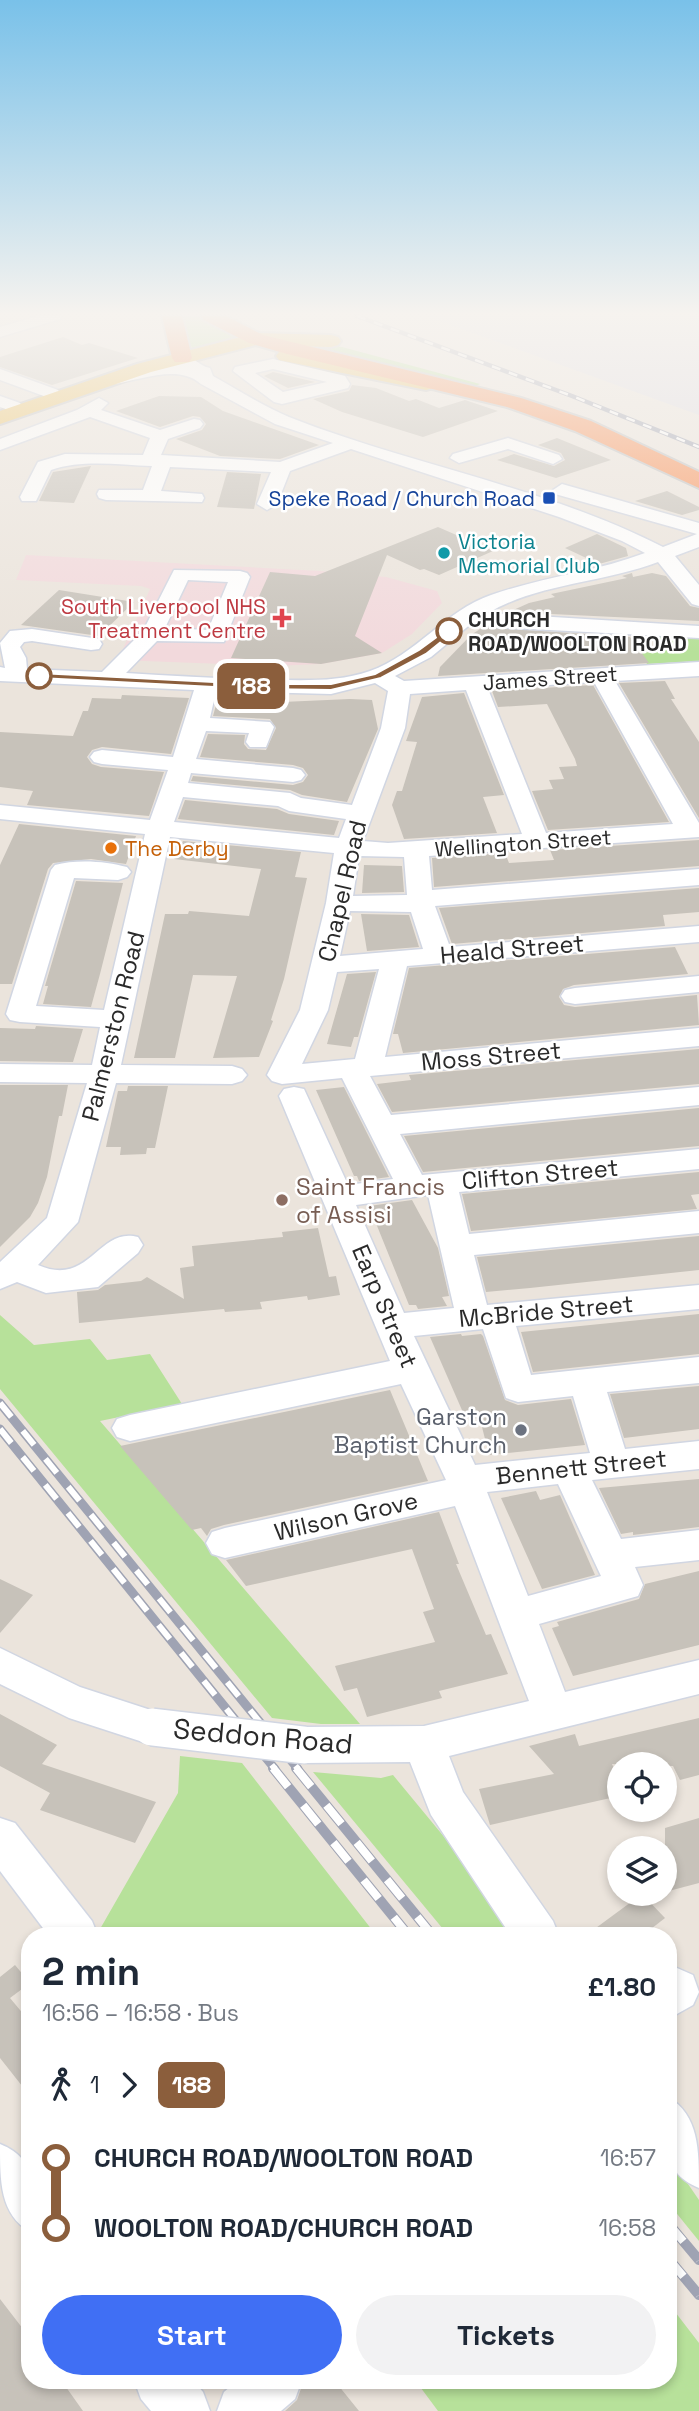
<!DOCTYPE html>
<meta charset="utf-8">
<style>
body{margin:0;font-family:"Space Grotesk",sans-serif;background:#f2f2f3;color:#1f2937;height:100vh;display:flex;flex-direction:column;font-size:26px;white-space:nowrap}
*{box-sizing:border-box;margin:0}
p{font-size:23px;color:#747a83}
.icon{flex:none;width:38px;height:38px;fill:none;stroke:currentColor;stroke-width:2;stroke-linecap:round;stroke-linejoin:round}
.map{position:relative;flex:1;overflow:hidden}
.drawer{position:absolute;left:21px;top:1927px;width:656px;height:462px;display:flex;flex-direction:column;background:#fff;border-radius:28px;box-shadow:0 4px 10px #0003}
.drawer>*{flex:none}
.badge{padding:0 14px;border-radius:10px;font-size:24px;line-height:46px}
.fabs{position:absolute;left:607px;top:1752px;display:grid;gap:14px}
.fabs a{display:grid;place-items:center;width:70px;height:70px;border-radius:50%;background:#fff;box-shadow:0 4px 10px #0003;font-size:35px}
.map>.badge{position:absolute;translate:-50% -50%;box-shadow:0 0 0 4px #fff}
.legs{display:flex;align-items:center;gap:10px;height:77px;padding:0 21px;font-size:23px}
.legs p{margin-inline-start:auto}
.overview{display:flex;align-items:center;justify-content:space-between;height:119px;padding:0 21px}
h1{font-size:38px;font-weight:800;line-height:52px}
.action{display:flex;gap:14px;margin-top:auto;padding:14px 21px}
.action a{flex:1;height:80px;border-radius:42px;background:#406ff4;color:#fff;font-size:28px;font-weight:800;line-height:80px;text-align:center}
.action a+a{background:#f2f2f3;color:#1f2937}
ul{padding:0 21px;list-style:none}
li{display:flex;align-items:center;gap:24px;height:70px;font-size:26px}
li i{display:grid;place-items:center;width:10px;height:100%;margin:0 9px;background:currentColor}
li i::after{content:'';width:18px;height:18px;margin:-9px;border:5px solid;border-radius:50%;background:#fff}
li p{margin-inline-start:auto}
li:first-child i{background:linear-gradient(#0000 50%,currentColor 0)}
li:last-child i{background:linear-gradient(currentColor 50%,#0000 0)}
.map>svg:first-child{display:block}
.industrial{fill:#dedce4}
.medical{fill:#f2d9dc}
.green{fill:#b7e19a}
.building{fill:#c7c2ba}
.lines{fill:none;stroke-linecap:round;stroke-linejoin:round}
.minor-casing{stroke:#d1d6e2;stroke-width:3}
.major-casing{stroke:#c3c3c3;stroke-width:4}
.highway-casing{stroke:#c3c3c3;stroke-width:4}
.minor{fill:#fff;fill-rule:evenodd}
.major{fill:#ecc160;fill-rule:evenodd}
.highway{fill:#f99259;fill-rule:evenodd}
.rail-far2-casing{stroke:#9fa3b3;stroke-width:4.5}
.rail-far1-casing{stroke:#9fa3b3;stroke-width:9}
.rail-casing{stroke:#9fa3b3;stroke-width:10}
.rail-far2{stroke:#fff;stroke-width:2.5;stroke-dasharray:9;stroke-linecap:butt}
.rail-far1{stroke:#fff;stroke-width:6;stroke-dasharray:18;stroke-linecap:butt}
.rail{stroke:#fff;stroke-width:8;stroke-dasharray:24;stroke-linecap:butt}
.minor-bridge-casing{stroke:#d1d6e2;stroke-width:40;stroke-linecap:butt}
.minor-bridge{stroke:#fff;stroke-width:37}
.line-1{fill:#8b5e3c;stroke:#fff;stroke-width:2}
.transit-dot{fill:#1a4fb4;stroke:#fff;stroke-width:2.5}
.culture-dot{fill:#0f9aa8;stroke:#fff;stroke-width:2.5}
.health-dot{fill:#e0444e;stroke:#fff;stroke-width:2.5}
.stop-1-dot{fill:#fff;stroke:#8b5e3c;stroke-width:3.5}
.food-dot{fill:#e8710a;stroke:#fff;stroke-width:2.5}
.education-dot{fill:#8d6e63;stroke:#fff;stroke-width:2.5}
.worship-dot{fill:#6b7280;stroke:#fff;stroke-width:2.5}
.labels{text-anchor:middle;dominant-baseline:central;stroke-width:5;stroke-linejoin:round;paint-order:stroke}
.far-transit-label{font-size:21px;fill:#164399;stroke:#fff;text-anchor:end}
.far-culture-label{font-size:21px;fill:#0d838f;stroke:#fff;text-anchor:start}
.far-health-label{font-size:21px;fill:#be3a42;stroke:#fff;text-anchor:end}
.far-stop-label{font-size:21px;font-weight:bold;fill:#2a2a2a;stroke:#fff;text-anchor:start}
.far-street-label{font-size:21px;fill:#2a2a2a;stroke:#fff}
.far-food-label{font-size:21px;fill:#c56008;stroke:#fff;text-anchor:start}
.street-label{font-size:24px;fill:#2a2a2a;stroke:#fff}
.education-label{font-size:24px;fill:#785e54;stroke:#fff;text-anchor:start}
.worship-label{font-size:24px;fill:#5b616d;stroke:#fff;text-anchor:end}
.near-street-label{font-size:28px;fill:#2a2a2a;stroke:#fff}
</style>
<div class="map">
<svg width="699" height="2411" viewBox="0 0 699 2411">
<rect width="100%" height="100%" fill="#ebe4dc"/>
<path class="industrial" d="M426 316H699V415Z"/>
<path class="medical" d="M26 555 320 571 386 577 437 591 442 603 412 634 382 653 321 664 273 666 118 660 150 589 141 586 16 580Z"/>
<g class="green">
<path d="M179 316H201L242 338 194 351 181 328Z"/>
<path d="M288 343 342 347 480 384 473 387Z"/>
<path d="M648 634 699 636V661L647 664 641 653 661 651Z"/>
<path d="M0 1315 34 1345 90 1339 107 1360 150 1354 182 1404 100 1421 360 1724H321L272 1718 0 1389Z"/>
<path d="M180 1756 242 1763 376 1935 96 1936 178 1793Z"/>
<path d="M313 1772 381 1778 393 1775 488 1890 519 1935H448Z"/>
<path d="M668 2155 699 2200V2241L669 2204Z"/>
<path d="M669 2304 699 2343V2411H438L415 2380H668Z"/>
</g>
<g class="building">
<path d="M63 337 82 345 89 343 138 358 52 385 0 367V357Z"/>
<path d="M273 372 315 382 288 388 264 376Z"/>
<path d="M352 385 376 388 409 401 416 399 439 408 465 400 498 411 423 437 342 412 313 399 349 391Z"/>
<path d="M159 396 201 397 223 411 319 445 280 459 220 456 176 439 202 430 206 424 200 417 193 416 160 427 116 411Z"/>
<path d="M557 438 611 460 556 478 497 460 514 454 554 466 565 460 561 453 538 445Z"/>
<path d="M91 466 74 503 39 501 53 472Z"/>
<path d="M227 472 261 474 254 509 217 507Z"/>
<path d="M667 491 699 507V510L682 515 635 501Z"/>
<path d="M438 527 493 551 439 575 424 569 420 570 387 555 355 636 382 653 321 664 231 658 270 572 315 576Z"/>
<path d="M597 534 626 548 628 556 599 564 565 548Z"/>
<path d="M632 573 633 577 652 573 666 576 690 606 699 608V621L509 612 529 603 555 597 551 594 627 578 622 576Z"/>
<path d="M59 590 134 602 99 636 21 625Z"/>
<path d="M483 627 630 637 649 663 438 676 440 667 471 635Z"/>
<path d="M665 681 675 699H671L699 742V818L619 683Z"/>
<path d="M593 685 669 822 548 830 532 791 553 789 549 780 564 779 559 767 577 766 575 759 547 704 498 707 492 691Z"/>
<path d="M464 693 504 795 483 797 497 833 404 839 392 805 397 791H402L417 742 406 741 422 697Z"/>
<path d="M122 695 189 698 171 754 102 747 92 750 87 757 92 764 101 767 164 772 149 816 27 805 33 791 0 787V732L73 736 83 711H88L92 698 121 699Z"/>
<path d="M350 699 372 700 378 729 347 802 302 795 290 790 191 781 193 776 293 785 303 782 308 775 303 768 293 765 200 757 208 734 245 735 244 744 248 749 266 750 276 728 270 719 213 716 216 705Z"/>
<path d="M185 800 277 809 289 814 339 821 334 835 178 819Z"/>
<path d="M19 824 136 836 126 864 91 859 53 863 48 869 12 984H0V865Z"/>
<path d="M699 840V866L434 887 432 858 505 853 509 863 554 860 550 850Z"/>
<path d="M183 841 301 852 295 877 307 878 284 979 271 1020 273 1021 259 1057 213 1058 237 976 193 975 175 1058H134L165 914H188L189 911 249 916 261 869 174 859Z"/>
<path d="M364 865 402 866 404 892 362 893Z"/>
<path d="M76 881 123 883 100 974 91 1007 43 1004 48 986H45Z"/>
<path d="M699 888V912L663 915 665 926 452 944 439 908Z"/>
<path d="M361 914 409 915 419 947 367 951Z"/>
<path d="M675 947 688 974 574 985 563 989 559 997 564 1005 575 1007 697 995 699 1025 403 1053 398 1034H393L409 968Z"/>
<path d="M376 972 358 1037H354L351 1047 327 1044 347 974Z"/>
<path d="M36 1026 83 1029 73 1062 0 1061V1028L35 1029Z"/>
<path d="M699 1049V1084L392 1112 377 1084 411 1080 409 1075Z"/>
<path d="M0 1085H68L62 1116H59L47 1177 38 1203 30 1217 0 1247Z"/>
<path d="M128 1086H168L155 1148H147L146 1154 120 1155 121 1147H106L118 1091H127Z"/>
<path d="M344 1087 389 1177 359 1181 357 1176H354L316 1090Z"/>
<path d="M699 1108V1146L423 1172 404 1136Z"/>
<path d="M699 1172V1194L691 1195 697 1209 471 1231 462 1194Z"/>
<path d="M412 1200 438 1248 449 1296 442 1297 447 1306 418 1309 416 1305H409L369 1206Z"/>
<path d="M318 1228 329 1277 336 1276 340 1295 308 1300 307 1296 260 1302 262 1309 225 1312 224 1309 79 1323 77 1292 98 1290 105 1285 141 1281 147 1277 184 1299 180 1268 194 1266 192 1246 283 1237 282 1232Z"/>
<path d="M699 1236V1270L530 1288 486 1292 477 1257Z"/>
<path d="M699 1314V1354L533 1372 521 1332Z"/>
<path d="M461 1334 462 1336 481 1334 483 1336 505 1400 518 1405 571 1399 585 1445 489 1455 480 1419 465 1417 430 1337Z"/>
<path d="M699 1386V1429L624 1438 610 1394Z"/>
<path d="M390 1390 428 1481 224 1525 211 1529 207 1536 201 1528 192 1530 120 1446Z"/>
<path d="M699 1479V1527L633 1535V1532L621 1534 599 1488Z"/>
<path d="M536 1491 540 1500 560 1495 595 1575 542 1589 501 1498Z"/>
<path d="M439 1512 459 1564H456L486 1635 491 1634 508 1674 439 1691 442 1698 367 1717 357 1688 344 1691 335 1666 435 1642 423 1612 434 1609 412 1549 246 1586 226 1560Z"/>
<path d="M699 1571V1645L573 1676 552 1628 559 1626 557 1622 639 1599 645 1584Z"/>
<path d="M0 1579 33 1595 0 1633Z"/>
<path d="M0 1714 57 1745 42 1764 156 1802 135 1843 40 1810 50 1793 0 1766Z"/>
<path d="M699 1718V1775L680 1780 673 1766 612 1764 618 1778 608 1780 615 1797 490 1825 479 1789 554 1774 529 1746 575 1734 579 1746Z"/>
<path d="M699 1818V1883L665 1892V1828Z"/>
<path d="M642 1894 665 1918 642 1936H585Z"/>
<path d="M15 1965 30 1983 10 1998 30 2022V2096L0 2058V1977Z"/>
<path d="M0 2299 30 2338V2380H61L83 2411H0Z"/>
<path d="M304 2380H334L359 2411H285L297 2400Z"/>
</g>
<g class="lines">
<g class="minor-casing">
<g id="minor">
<path d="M38 316H62L60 319 0 337V327Z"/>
<path d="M182 353C193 356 199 366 210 368L213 376C238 390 263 406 289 417 410 465 546 487 663 547L697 534 555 494 553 490 562 484 699 523V547L675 556 699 585V606L692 604 658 562C603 583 539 583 488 613L699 626V638L496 627 472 623 431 657 395 676 404 681 699 662V676L615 681 699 823V837L429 856 432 890 699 869V885L435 906 450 947 699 926V942L407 966 385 1057 699 1028V1046L370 1076 391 1115 699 1087V1105L400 1134 422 1175 699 1149V1169L459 1192 469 1234 699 1211V1233L474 1255 487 1305 699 1285V1309L516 1326 531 1375 699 1357V1383L607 1392 625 1449 699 1441V1469L592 1480 621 1539 699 1530V1560L635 1567 643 1585 638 1596 539 1624 565 1692 699 1660V1694L449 1756 463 1792 553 1921 559 1936H511L431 1815 410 1762 304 1763 289 1758 283 1745 289 1732 304 1727 424 1726 529 1701 455 1506 225 1558 212 1554 206 1543 212 1532 225 1528 446 1480 401 1384 130 1441 117 1437 112 1428 117 1419 130 1415 390 1361 279 1096 284 1089 294 1087 304 1089 348 1185 393 1179 342 1078 282 1084 272 1081 267 1075 300 1010 326 903 334 853 170 837 121 1065 232 1066 242 1069 247 1075 242 1081 232 1084 116 1083 78 1222 38 1265C90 1288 98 1226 138 1237L143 1245 138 1253 98 1287 46 1293 17 1282 0 1289V1262L47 1218 87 1083 0 1082V1064L92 1065 100 1027 20 1022 10 1020 6 1014 51 870 55 865C76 859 106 861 127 867L131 872 127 877 118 880 74 878 36 1006 104 1010 145 834 0 819V805L150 820 168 770 102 764 94 762 90 757 94 752 102 750 173 757 194 690 0 681V667L5 668 0 643 10 631 32 629 99 639 102 644 99 649 91 650 32 641 24 642 20 647 26 658 27 669 102 672 143 631 174 570 240 571 247 573 250 577 224 642 157 641 126 673C176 676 225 679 275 680 307 680 339 682 370 671 416 655 446 610 491 595 542 577 595 572 645 553L622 541 559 517 351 449 290 471 277 504 267 510 257 504 271 472 170 467 161 491 202 494 204 498 202 502 106 500 99 498 97 494 99 490H143L152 466C119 465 83 459 51 470L36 501H22L20 497 38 462 65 454 143 455 150 438 90 417 0 450V439L77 410 99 398 108 403 101 410 160 430 194 419 200 420 203 424 200 428 168 439 161 455 280 462 333 443 275 424 201 384C179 364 142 379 115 384L107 379 115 374 179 364 174 358ZM188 580 228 582 208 630 165 628ZM594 682 673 824 546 833 488 689ZM375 683 388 691 381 728 352 805 301 798 290 793 188 783 191 773 293 782 301 780 305 775 301 770 293 768 196 759 206 731 249 733 246 742 250 747H266L274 727 270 722 210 718 216 691 331 694ZM466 690 522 834 388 843 363 841 405 728 410 694ZM183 797 278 806 289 811 346 819 339 838 174 822ZM359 856 404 857 407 895 353 896ZM350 911 411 912 423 949 340 956ZM379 969 355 1059 302 1064 328 1010 337 972ZM428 1195 454 1308 404 1313 356 1205ZM483 1329 506 1398 518 1402 573 1396 590 1453 475 1465 414 1336ZM558 1484 601 1576 528 1596 487 1492Z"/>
<path d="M273 359 345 376 350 384 348 388 282 404 274 402 233 371 235 367ZM273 369 327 382 283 392 255 373Z"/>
<path d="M0 369 58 390 61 394 52 399 0 380Z"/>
<path d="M0 396 20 403 23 407 14 412 0 407Z"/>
<path d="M508 438 559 455 562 459 553 464 508 449 459 463 450 458 453 454Z"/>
<path d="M699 976V992L575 1004 565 1002 561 996 565 990 575 988Z"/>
<path d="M0 1648 80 1687 166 1715 172 1727 166 1739 152 1745 69 1718 0 1684Z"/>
<path d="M0 1818 15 1823 92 1921 98 1936H49L0 1871Z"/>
<path d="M677 1968 693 1975 699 1992 693 2005 668 2019V1971Z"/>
<path d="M668 2097C699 2115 699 2150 699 2188 657 2171 668 2136 668 2097Z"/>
<path d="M0 2144C42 2161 30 2193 30 2232 0 2214 0 2182 0 2144Z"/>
<path d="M134 2380H193L203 2392 210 2411H151L141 2399Z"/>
<path d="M238 2380H302L295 2399 281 2411H217L224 2392Z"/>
</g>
</g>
<g class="major-casing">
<g id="major">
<path d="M256 333 331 335 338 337 341 341 338 345 331 347 256 345 151 372 0 424V411L137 364Z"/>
<path d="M286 350 426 378 433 380 436 384 433 388 426 390 279 360 276 356 279 352Z"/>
</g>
</g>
<g class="highway-casing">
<g id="highway">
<path d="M162 316H182L192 358 189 362H175L172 358Z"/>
<path d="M201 316H226L263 335 521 398 591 421 699 472V488L575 431 507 407 287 354 249 343 204 320Z"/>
</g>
</g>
<use href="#minor" class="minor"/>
<use href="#major" class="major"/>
<use href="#highway" class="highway"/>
<g class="rail-far2-casing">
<path id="rail-far2" d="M357 316 572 396 699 447"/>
</g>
<g class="rail-far1-casing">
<g id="rail-far1">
<path d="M0 1403 298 1769"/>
<path d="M0 1429 275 1769"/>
</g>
</g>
<g class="rail-casing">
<g id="rail">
<path d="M273 1768 409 1936"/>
<path d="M296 1768 433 1936"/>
<path d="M668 2223 699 2260"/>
<path d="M668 2258 699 2295"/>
</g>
</g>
<use href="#rail-far2" class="rail-far2"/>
<use href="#rail-far1" class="rail-far1"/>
<use href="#rail" class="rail"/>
<g class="minor-bridge-casing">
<path id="minor-bridge" d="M152 1727 304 1745"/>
</g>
<use href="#minor-bridge" class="minor-bridge"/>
</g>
<linearGradient id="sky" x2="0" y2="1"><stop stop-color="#79c1e9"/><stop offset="0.48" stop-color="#f6f3ef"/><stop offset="1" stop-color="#f6f3ef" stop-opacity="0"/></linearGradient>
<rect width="699" height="653" fill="url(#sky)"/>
<path class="line-1" d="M449 628 453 631 452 633 426 654 381 678 331 690 253 689 39 678 34 676 39 673 253 684H331L375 674 419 650Z"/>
<rect class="transit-dot" x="542" y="491" width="14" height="14" rx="3.5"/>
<circle class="culture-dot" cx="444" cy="553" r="7"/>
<path class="health-dot" d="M278.5 607.5h7v7h7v7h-7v7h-7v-7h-7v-7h7z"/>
<g class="stop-1-dot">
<circle cx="449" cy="631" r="12"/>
<circle cx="39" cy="676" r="12"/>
</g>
<circle class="food-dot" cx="111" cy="848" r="7"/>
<circle class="education-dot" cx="282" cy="1200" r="7"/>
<circle class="worship-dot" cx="521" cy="1430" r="7"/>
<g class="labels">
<g class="far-transit-label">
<text x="535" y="498">Speke Road / Church Road</text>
</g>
<g class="far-culture-label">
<text x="458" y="541">Victoria<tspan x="458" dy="24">Memorial Club</tspan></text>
</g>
<g class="far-health-label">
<text x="266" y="606">South Liverpool NHS<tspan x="266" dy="24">Treatment Centre</tspan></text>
</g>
<g class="far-stop-label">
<text x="468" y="619">CHURCH<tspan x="468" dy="24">ROAD/WOOLTON ROAD</tspan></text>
</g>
<g class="far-street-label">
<text transform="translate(550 678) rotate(-4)">James Street</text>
<text transform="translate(523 843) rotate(-4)">Wellington Street</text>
</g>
<g class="far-food-label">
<text x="125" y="848">The Derby</text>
</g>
<g class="street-label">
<text transform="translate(342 891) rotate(-77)">Chapel Road</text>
<text transform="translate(512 949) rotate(-5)">Heald Street</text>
<text transform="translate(113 1026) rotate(-76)">Palmerston Road</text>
<text transform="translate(491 1056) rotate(-5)">Moss Street</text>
<text transform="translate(540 1174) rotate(-5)">Clifton Street</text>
<text transform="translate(385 1306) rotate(67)">Earp Street</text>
<text transform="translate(546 1311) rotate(-5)">McBride Street</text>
<text transform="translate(581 1467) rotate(-6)">Bennett Street</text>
<text transform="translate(346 1516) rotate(-13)">Wilson Grove</text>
</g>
<g class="education-label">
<text x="296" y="1186">Saint Francis<tspan x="296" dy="28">of Assisi</tspan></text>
</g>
<g class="worship-label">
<text x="507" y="1416">Garston<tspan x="507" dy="28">Baptist Church</tspan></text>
</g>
<g class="near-street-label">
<text transform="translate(263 1736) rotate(5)">Seddon Road</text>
</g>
</g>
</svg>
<div class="fabs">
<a><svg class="icon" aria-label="locate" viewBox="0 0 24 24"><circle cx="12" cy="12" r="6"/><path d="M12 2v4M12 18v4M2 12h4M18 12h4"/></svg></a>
<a><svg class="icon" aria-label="layers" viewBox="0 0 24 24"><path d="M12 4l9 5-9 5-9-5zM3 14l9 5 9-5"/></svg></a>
</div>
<b class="badge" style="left:251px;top:686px;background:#8b5e3c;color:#fff">188</b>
<section class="drawer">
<div class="overview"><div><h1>2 min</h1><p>16:56 – 16:58 · Bus</p></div><b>£1.80</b></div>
<div class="legs"><svg class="icon" aria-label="walk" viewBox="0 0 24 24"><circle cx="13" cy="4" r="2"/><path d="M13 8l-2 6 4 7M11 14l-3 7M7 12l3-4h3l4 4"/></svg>1<svg class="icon" aria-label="forward" viewBox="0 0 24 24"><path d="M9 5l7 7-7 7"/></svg><b class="badge" style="background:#8b5e3c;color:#fff">188</b></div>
<ul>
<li><i style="color:#8b5e3c"></i><b>CHURCH ROAD/WOOLTON ROAD</b><p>16:57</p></li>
<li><i style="color:#8b5e3c"></i><b>WOOLTON ROAD/CHURCH ROAD</b><p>16:58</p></li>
</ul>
<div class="action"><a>Start</a><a>Tickets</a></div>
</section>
</div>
